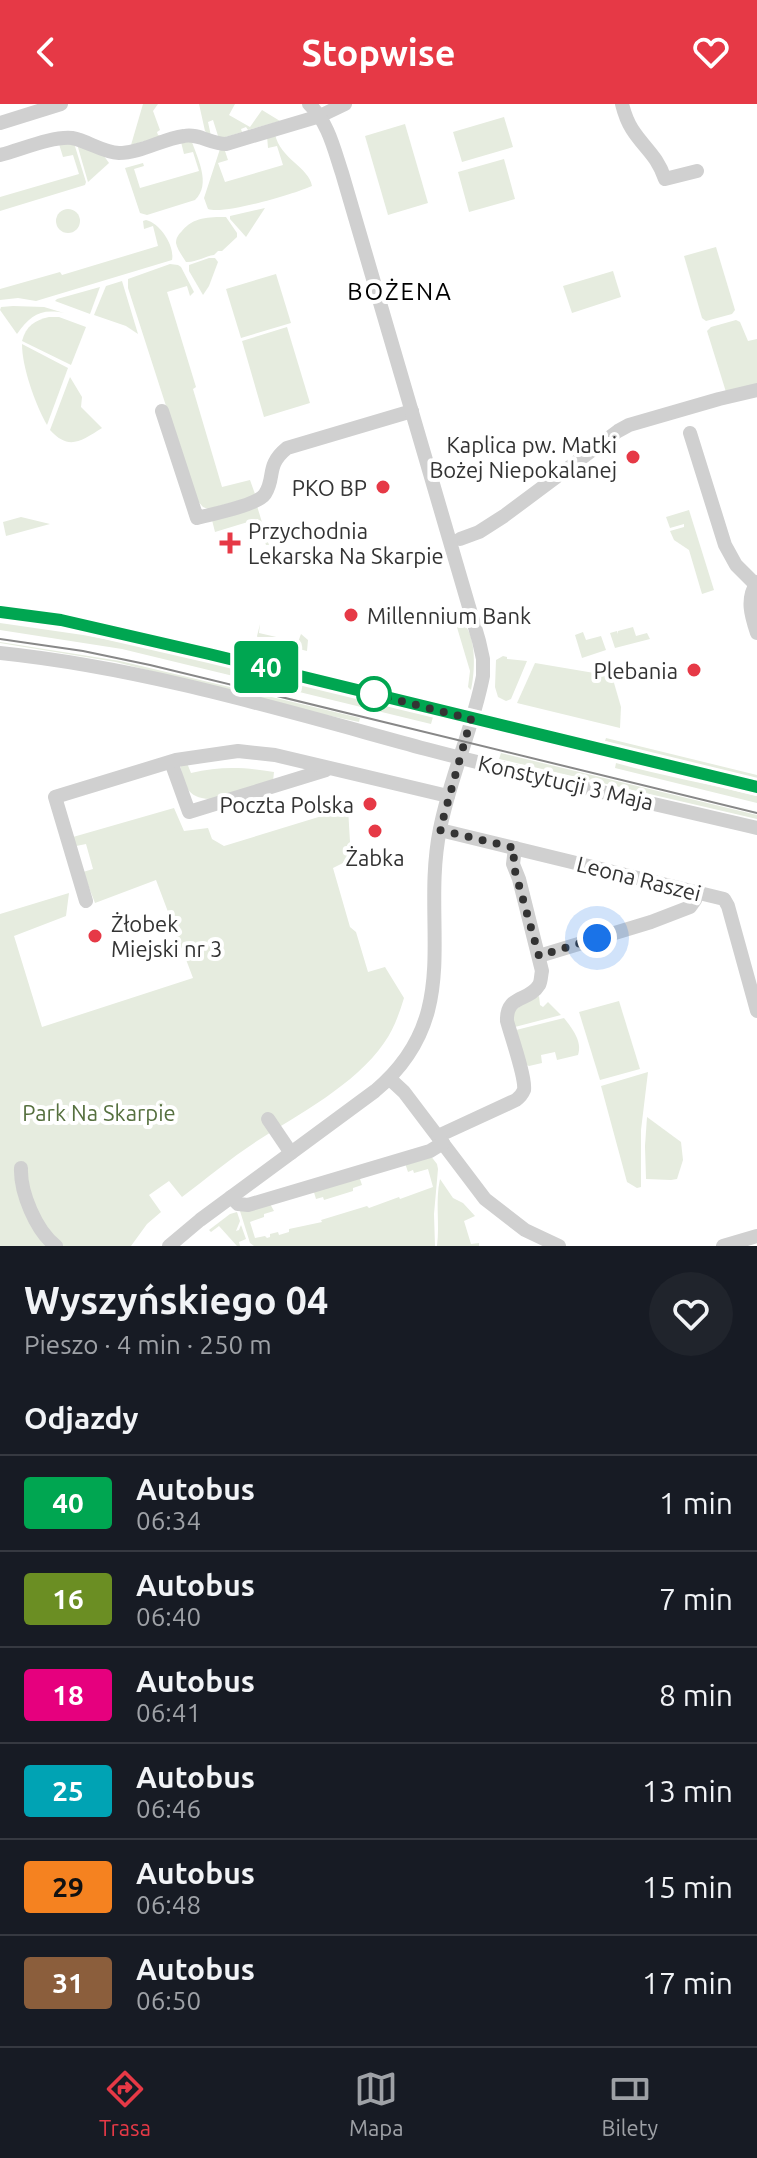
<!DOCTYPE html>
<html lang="pl">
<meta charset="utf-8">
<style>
body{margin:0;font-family:Ubuntu,sans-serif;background:#20242c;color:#f1f3f6;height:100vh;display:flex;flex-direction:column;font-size:30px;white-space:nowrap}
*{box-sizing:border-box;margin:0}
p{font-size:26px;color:#9ea1a6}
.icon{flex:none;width:44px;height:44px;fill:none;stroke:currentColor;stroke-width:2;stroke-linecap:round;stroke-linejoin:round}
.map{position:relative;height:1142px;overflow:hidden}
.side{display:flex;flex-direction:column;background:#171b24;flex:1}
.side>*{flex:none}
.badge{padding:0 16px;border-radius:6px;font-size:28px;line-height:52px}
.you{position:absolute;width:40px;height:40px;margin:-20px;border:6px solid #fff;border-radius:50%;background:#1a73e8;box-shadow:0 0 0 12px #1a73e833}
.map>.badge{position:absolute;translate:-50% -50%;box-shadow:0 0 0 4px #fff}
h2{padding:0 24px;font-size:30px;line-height:72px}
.round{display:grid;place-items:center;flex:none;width:84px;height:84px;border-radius:42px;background:#20242c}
.summary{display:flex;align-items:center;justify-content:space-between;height:136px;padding:0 24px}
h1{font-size:38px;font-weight:700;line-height:60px}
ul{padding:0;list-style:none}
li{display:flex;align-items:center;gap:24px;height:96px;padding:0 24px;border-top:2px solid #363941}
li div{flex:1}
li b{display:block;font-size:30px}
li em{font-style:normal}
li .badge{min-width:88px;font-weight:700;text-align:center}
header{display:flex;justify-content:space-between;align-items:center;height:104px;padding:0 24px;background:#e63946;color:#fff;font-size:36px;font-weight:700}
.tab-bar{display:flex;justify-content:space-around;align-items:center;height:112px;border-top:2px solid #363941;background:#171b24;font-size:22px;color:#9ea1a6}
.tab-bar a{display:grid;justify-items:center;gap:4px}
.tab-bar .on{color:#e63946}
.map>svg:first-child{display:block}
.green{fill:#e6ecdf}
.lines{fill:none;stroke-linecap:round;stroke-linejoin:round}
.minor{stroke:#d0d0d0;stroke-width:14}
.tram{stroke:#888;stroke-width:2}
.line-casing{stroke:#fff;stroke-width:18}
.line{stroke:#00a651;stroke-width:12}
.walk{stroke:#333;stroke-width:8;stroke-dasharray:0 14.4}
.poi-dot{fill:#e63946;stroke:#fff;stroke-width:3}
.stop-dot{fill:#fff;stroke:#00a651;stroke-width:4}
.labels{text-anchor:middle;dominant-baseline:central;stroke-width:8;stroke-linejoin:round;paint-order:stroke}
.poi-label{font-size:22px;fill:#333;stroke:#fff;text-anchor:end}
.street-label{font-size:22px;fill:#333;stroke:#fff}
.park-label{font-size:22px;fill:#56703f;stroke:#fff}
.neighbourhood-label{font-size:24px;letter-spacing:2px;fill:#000;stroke:#fff}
</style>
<header><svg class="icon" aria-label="back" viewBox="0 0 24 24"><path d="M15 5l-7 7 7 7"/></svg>Stopwise<svg class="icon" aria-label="heart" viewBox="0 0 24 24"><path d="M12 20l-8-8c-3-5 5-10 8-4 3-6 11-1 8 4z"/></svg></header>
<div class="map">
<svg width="757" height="1142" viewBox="0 0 757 1142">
<rect width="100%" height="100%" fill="#fff"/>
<g class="green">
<path d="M143 0H158L153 7 160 26 157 28 158 31 162 32 131 41Z"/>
<path d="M199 0H235L229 11 250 23 262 6 280 17 248 26 246 23 241 25 242 28 219 35 213 16 208 18 211 32 205 27Z"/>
<path d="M504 13 513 43 462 58 453 28Z"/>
<path d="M405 20 428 99 388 111 365 32Z"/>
<path d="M275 30C280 55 309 63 312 82 294 90 224 111 208 105L204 94 220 45 224 44 228 56 218 59 225 78 283 61 277 42 268 44 267 32Z"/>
<path d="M191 35C197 54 212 80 195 96L147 111 140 109 125 64 143 59 144 62 134 65 140 84 199 67 193 48 184 50 181 38Z"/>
<path d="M74 39 86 78 85 81 0 107V93L79 70 73 51 63 53 59 40Z"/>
<path d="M77 40 104 52 109 59 88 78Z"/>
<path d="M504 55 515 95 469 108 458 68Z"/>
<path d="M265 104 246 133 230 115V112Z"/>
<circle cx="68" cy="117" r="12"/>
<path d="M226 113 237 129V133L222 147H218L214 151C205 152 195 159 186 158 183 153 177 145 176 139 176 134 178 131 182 127 193 113 209 113 226 113Z"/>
<path d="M146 116C160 119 175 142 172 156L36 197 18 194 0 196V185L60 168 62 171 158 142 153 122 144 125 143 117Z"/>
<path d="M716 143 735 206 732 210 706 217 702 214 684 152Z"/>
<path d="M209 154H215L218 158 209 182 203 191 189 167V161Z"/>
<path d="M170 160 178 161 181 163 194 188 190 192 187 182 167 188 196 283 193 285 222 383 250 376 255 390V392L208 405 203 403 196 395 128 184V175Z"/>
<path d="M613 167 621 193 572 209 563 182Z"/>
<path d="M276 170 291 219 241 234 226 185Z"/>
<path d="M122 177 138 230 126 222 94 211 106 182Z"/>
<path d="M100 183 90 210 55 197 57 195Z"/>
<path d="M13 202 44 203 64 209C40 204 30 212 17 230L0 206 1 203Z"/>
<path d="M49 213H59L86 223 71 261 22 237C26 222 35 216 49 213Z"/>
<path d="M736 216 740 218 748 237 757 235V281L726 288 707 227 711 223Z"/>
<path d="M287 223 310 299 264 313 242 237Z"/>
<path d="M22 240 68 264 47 321C35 300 22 263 22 240Z"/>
<path d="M70 273 82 293 81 303 102 324C81 337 69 347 50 326Z"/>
<path d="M257 402 269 441H266L258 415 215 428 212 416Z"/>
<path d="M689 406 714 486 702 490 689 446 674 436 670 427 684 423V420L670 424 666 413Z"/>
<path d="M21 413 50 420 6 432 3 418Z"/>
<path d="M0 519 83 531 152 544 433 613 431 620 122 545 0 526Z"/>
<path d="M463 519C477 532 475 569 471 586L468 583 470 567 456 520Z"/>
<path d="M260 520 259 529 298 538 301 530 308 536 307 547 258 535 257 532Z"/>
<path d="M633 523 636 532 647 529 650 535 615 544 610 529 617 527 618 530V527Z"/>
<path d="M583 528 586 536 601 532 606 546 582 554 575 531Z"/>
<path d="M0 538 120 557 360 614 359 618 298 605 116 558 0 539Z"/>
<path d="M503 552 507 553V555L527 557 511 595 506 597 498 593 495 583 496 556Z"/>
<path d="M535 559 612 572 621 603 620 624 517 599Z"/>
<path d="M606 634 757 671V676L656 652 605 637Z"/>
<path d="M501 649 757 711V715L499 655Z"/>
<path d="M187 659 191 669C220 662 244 663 274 668L273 677 210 695C186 694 185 681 180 661Z"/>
<path d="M616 659C663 672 710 680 757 692V699L615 664Z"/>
<path d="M174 704 184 727 208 724 212 735 224 742 348 704 351 755 333 764 350 823 356 828 368 868 385 863 404 894C399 910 394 925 384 939 355 981 299 1010 257 1037 231 1054 207 1074 182 1093L169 1077 149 1091 161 1108 147 1120 131 1142H0V810L69 789 66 812 14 832 42 923 193 874 156 776 95 799 83 768 93 765 86 740 76 742 73 733Z"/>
<path d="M539 892 540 901 543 903 548 898 561 911 511 924 513 908 528 896Z"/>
<path d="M619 897 640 965 600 976 579 908Z"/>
<path d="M564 914C572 924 583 938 578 951L557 956 555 948 541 951 542 959 529 962 522 959 516 926Z"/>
<path d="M648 968 641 1026V1083L637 1084 627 1078 601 982Z"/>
<path d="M647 1013 681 1038 683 1056 677 1075 671 1076 646 1075 645 1042Z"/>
<path d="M430 1051 437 1060 438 1065 434 1110 435 1142H254L250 1139 240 1107 269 1098 274 1107 264 1110V1113L250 1118 255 1134 265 1132 267 1134 270 1133V1130L278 1128 279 1131 289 1128V1125L322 1118 321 1116 367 1102 369 1104 399 1093 400 1095 433 1083 428 1065 414 1069 413 1066 408 1068 405 1059Z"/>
<path d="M359 1072 362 1081 353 1084V1087L324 1096 323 1093 316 1095 313 1085Z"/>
<path d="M440 1075 453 1094 463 1099 475 1112 464 1117 471 1140 479 1139V1142H437C440 1120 435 1097 440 1075Z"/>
<path d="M237 1108 240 1117 236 1127 239 1126 241 1121 246 1135 239 1138 240 1142H237L219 1122 211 1128 209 1126 230 1110Z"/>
</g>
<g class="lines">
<g class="minor">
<path d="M622 0C624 8 627 17 632 25 644 44 657 51 665 75L697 67"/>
<path d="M0 19 61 0"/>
<path d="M0 51C20 46 52 32 72 34 88 37 102 48 119 49 141 49 162 35 184 32 198 29 211 40 226 40L320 12 345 0"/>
<path d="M162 307 197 414C212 410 258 401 265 390 276 373 265 362 287 344L412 307"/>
<path d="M690 329 725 441 736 461 755 480"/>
<path d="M460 435 479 428 504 412 618 327 629 321 719 295 757 286"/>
<path d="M757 478C746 495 751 511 757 529"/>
<path d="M0 508 61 516 209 550 757 683"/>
<path d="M0 549C145 564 286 607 426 645 536 674 647 698 757 724"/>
<path d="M171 658 189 708 326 666"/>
<path d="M440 726 724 795 728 802 757 907"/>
<path d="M86 797 55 693 176 656 238 647 275 651 448 692"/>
<path d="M539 852 651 818 690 803 695 796 697 789"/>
<path d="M390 975 404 988 485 1095 525 1126 559 1142"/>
<path d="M268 1015 291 1049"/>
<path d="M438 1032 516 996C520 993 522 991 524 986 526 974 511 932 507 917 506 890 529 898 539 881 541 878 541 871 542 867L519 775 513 760 515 744"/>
<path d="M21 1064C20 1088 36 1127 56 1142"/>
<path d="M231 1093 238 1100 248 1101 430 1047 443 1039"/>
<path d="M169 1142 200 1116 375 987C466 911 420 823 440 725 450 673 473 624 483 572V555L479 537 342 69C334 45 328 18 309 0"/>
<path d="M723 1142 757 1132"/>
</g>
<path class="tram" d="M0 535 83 547 150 561 757 709"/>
</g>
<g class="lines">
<g class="line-casing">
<path id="line" d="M0 508 61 516 209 550 757 683"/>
</g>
<use href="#line" class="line"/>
<path class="walk" d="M374 590 471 615 440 726 515 744 513 760 539 852 597 834"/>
</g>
<g class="poi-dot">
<circle cx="633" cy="353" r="8"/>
<circle cx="383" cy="383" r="8"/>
<path d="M226 427h8v8h8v8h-8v8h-8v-8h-8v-8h8z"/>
<circle cx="351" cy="511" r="8"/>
<circle cx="694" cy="566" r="8"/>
<circle cx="370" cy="700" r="8"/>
<circle cx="375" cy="727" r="8"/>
<circle cx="95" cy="832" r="8"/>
</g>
<circle class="stop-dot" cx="374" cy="590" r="16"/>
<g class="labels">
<g class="poi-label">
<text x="617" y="340">Kaplica pw. Matki<tspan x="617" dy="25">Bożej Niepokalanej</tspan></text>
<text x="367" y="383">PKO BP</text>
<text x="248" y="426" text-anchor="start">Przychodnia<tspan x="248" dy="25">Lekarska Na Skarpie</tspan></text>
<text x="367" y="511" text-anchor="start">Millennium Bank</text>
<text x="678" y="566">Plebania</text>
<text x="354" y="700">Poczta Polska</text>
<text x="375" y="753" text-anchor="middle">Żabka</text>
<text x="111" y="819" text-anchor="start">Żłobek<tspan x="111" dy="25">Miejski nr 3</tspan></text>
</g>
<g class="street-label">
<text transform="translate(566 678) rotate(13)">Konstytucji 3 Maja</text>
<text transform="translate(639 774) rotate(14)">Leona Raszei</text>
</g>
<g class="park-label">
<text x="99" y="1008">Park Na Skarpie</text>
</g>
<g class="neighbourhood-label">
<text x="400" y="187">BOŻENA</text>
</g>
</g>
</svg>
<div class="you" style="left:597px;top:834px"></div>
<b class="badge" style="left:266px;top:563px;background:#00a651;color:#fff">40</b>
</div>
<section class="side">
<div class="summary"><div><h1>Wyszyńskiego 04</h1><p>Pieszo · 4 min · 250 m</p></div><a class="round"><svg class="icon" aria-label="heart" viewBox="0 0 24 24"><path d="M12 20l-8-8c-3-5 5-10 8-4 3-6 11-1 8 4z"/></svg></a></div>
<h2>Odjazdy</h2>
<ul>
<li><span class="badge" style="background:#00a651;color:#fff">40</span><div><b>Autobus</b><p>06:34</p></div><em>1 min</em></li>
<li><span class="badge" style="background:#6b8e23;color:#fff">16</span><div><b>Autobus</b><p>06:40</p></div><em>7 min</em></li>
<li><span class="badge" style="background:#e6007e;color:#fff">18</span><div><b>Autobus</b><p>06:41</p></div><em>8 min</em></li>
<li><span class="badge" style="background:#00a3b4;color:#fff">25</span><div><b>Autobus</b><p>06:46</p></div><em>13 min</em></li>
<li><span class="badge" style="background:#f58220;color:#111">29</span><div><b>Autobus</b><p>06:48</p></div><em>15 min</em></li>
<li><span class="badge" style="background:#8b5e3c;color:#fff">31</span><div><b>Autobus</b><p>06:50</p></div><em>17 min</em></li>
</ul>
</section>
<nav class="tab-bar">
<a class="on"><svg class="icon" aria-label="directions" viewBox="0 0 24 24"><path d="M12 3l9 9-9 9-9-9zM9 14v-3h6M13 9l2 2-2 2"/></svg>Trasa</a>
<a><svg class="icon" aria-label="map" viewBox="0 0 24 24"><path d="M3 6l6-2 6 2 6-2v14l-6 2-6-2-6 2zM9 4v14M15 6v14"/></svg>Mapa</a>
<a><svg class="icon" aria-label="tickets" viewBox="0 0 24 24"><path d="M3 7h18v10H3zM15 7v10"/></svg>Bilety</a>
</nav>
